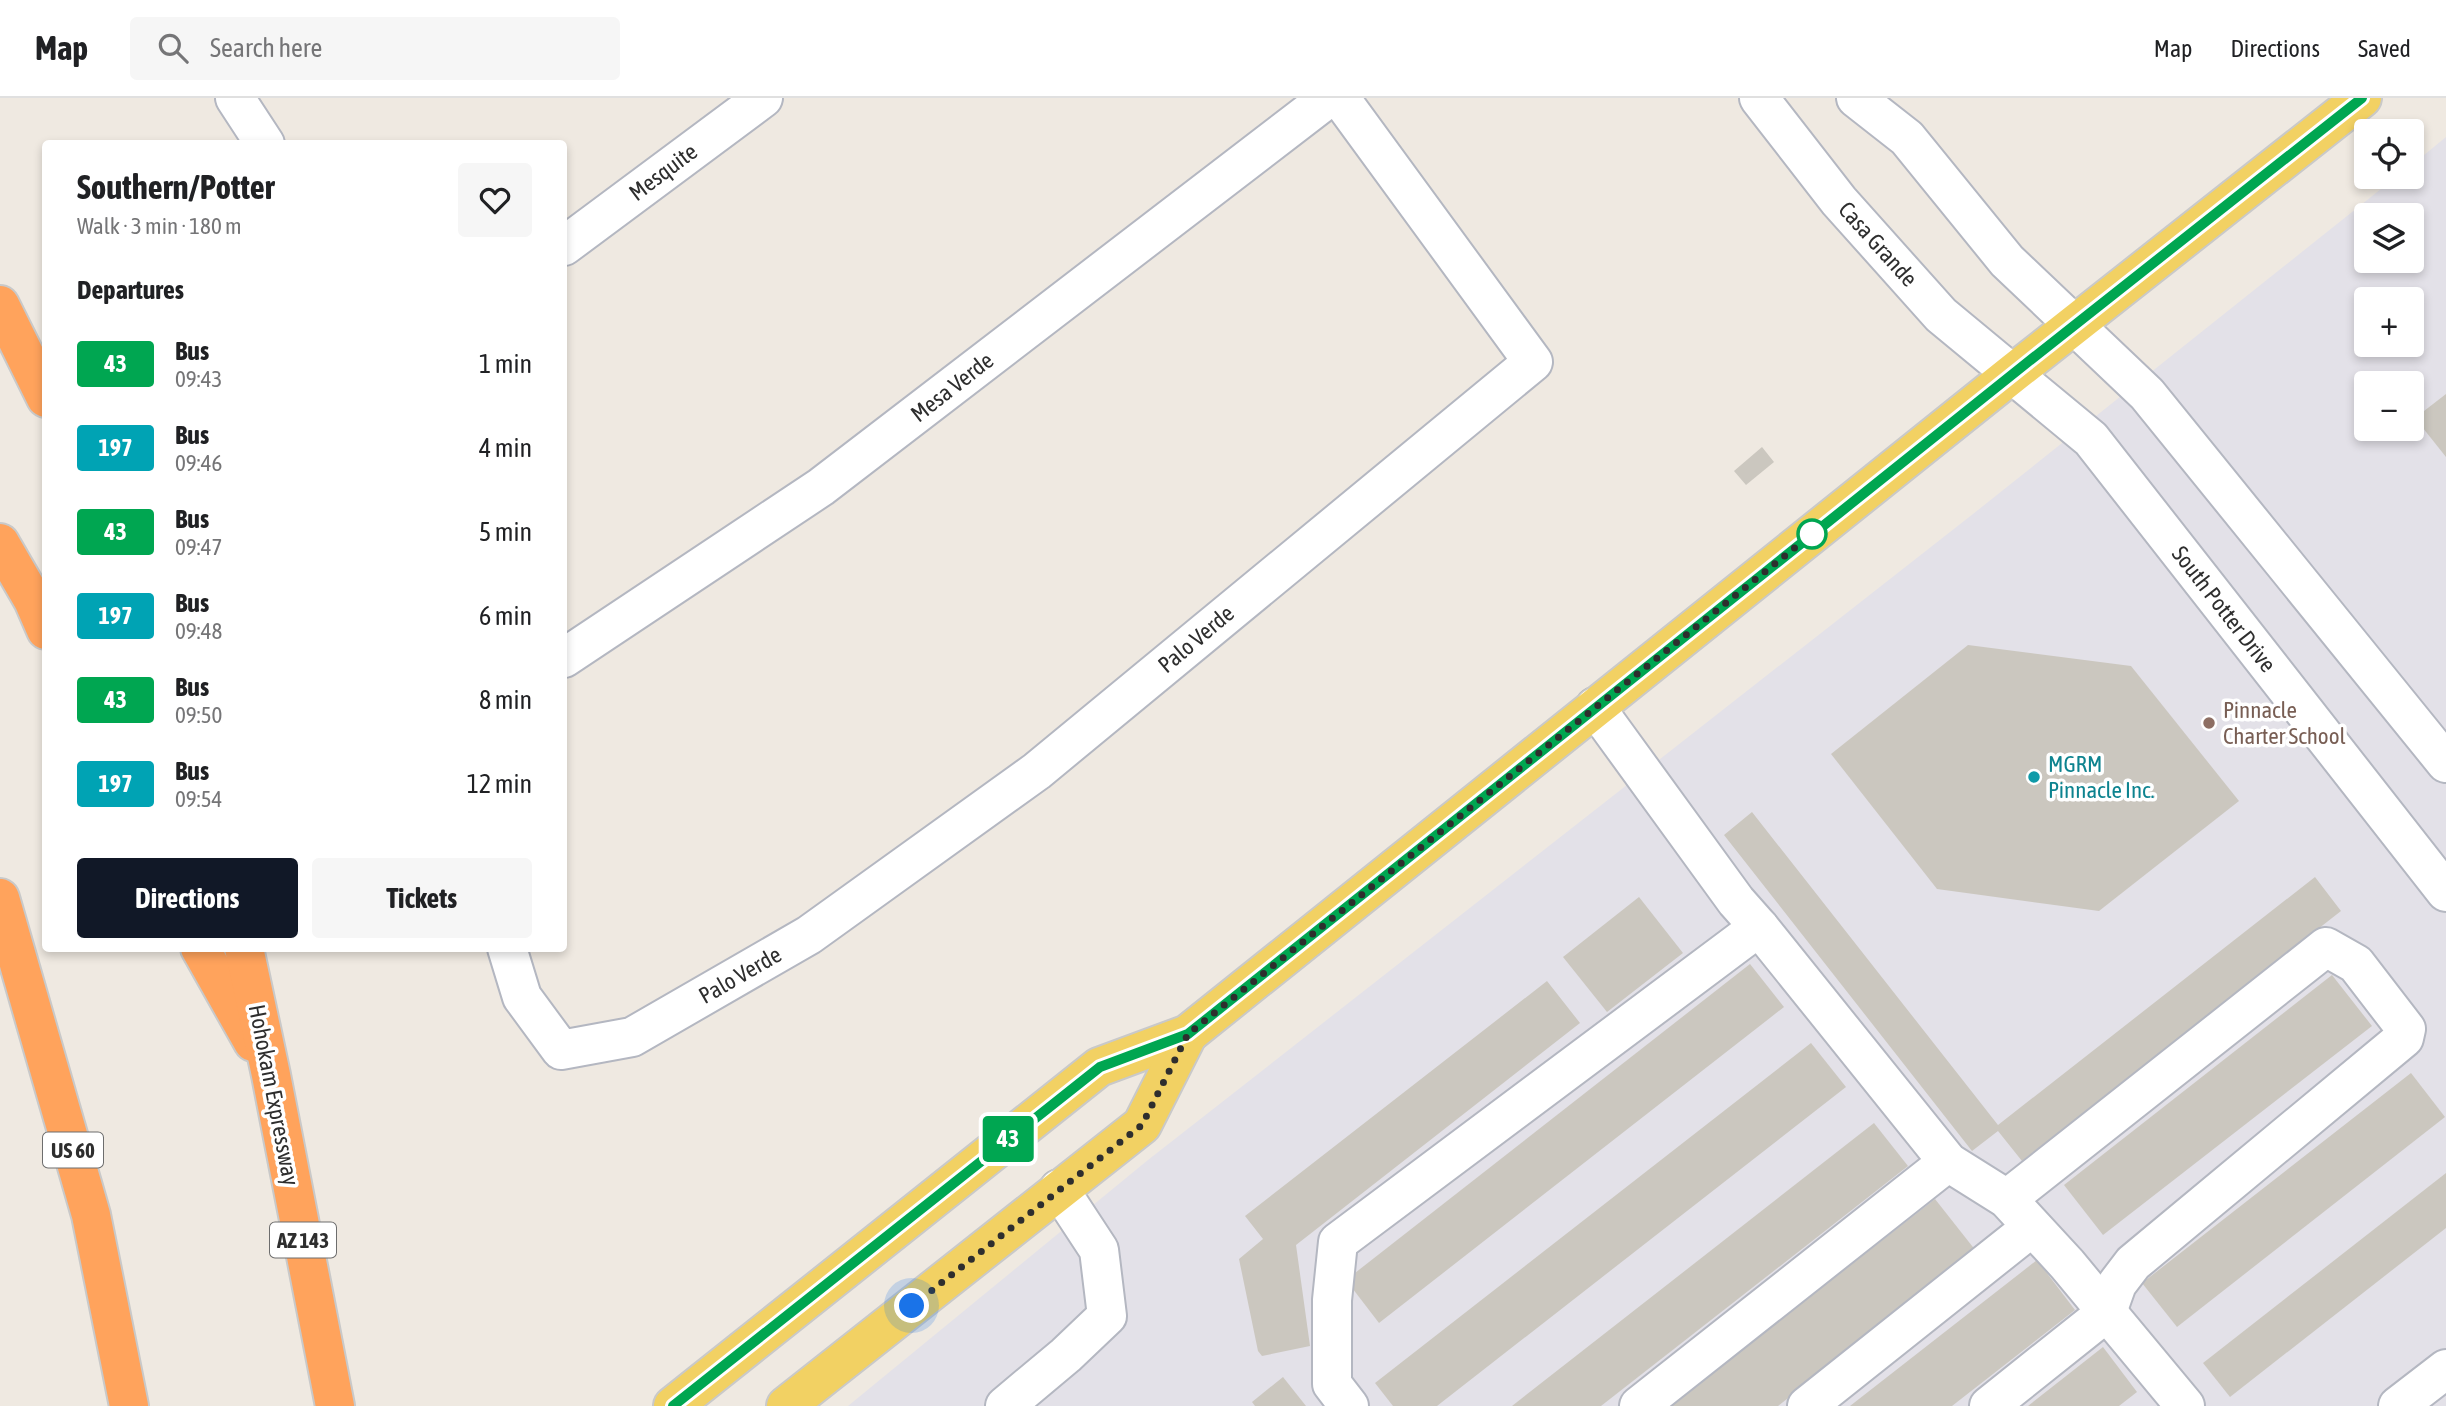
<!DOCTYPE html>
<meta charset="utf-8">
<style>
body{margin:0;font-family:"Asap Condensed",sans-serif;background:#f6f6f6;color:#202124;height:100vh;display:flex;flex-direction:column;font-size:26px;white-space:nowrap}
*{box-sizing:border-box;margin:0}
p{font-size:23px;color:#757577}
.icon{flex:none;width:38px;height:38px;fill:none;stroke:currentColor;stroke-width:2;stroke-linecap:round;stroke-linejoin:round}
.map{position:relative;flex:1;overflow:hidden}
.side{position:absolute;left:42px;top:42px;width:525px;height:812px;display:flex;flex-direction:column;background:#fff;border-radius:7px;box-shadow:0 4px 10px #0003}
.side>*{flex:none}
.badge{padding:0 14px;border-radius:5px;font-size:24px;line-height:46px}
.buttons{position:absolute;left:2354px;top:21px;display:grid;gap:14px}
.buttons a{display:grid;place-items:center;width:70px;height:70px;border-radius:7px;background:#fff;box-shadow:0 4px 10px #0003;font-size:35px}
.you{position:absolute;width:35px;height:35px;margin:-18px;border:5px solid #fff;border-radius:50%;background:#1a73e8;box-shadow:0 0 0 10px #1a73e833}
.map>.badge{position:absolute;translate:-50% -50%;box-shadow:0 0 0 4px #fff}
h2{padding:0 35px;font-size:26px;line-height:63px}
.round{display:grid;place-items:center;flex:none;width:74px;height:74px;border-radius:7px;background:#f6f6f6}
.overview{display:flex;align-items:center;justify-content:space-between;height:119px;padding:0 35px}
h1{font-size:33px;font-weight:700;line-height:52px}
.primary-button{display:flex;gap:14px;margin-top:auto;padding:14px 35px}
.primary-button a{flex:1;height:80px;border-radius:7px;background:#111827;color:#fff;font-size:28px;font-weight:700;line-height:80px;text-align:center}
.primary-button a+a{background:#f6f6f6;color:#202124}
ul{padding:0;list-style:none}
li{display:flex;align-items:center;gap:21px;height:84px;padding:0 35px}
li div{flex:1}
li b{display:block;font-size:26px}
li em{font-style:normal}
li .badge{min-width:77px;font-weight:700;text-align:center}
header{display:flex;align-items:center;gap:42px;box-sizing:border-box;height:98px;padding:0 35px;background:#fff;border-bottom:2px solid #e0e0e0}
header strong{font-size:33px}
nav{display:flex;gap:38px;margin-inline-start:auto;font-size:24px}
.search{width:490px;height:63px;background:#f6f6f6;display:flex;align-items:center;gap:18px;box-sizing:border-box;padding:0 24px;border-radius:7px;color:#757577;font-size:26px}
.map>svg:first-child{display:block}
.industrial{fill:#e3e1e8;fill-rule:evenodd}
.building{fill:#cbc7bf}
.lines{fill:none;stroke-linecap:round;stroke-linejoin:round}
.minor-casing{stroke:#b4b7c1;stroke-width:42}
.major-casing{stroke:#c9c9c9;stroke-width:42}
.highway-casing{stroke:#c9c9c9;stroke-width:42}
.minor{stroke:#fff;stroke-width:38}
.major{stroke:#f2d163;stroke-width:38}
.highway{stroke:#ffa35c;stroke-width:38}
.line-casing{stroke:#fff;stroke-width:16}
.line{stroke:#00a651;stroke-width:10}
.walk{stroke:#2e2e2e;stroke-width:7;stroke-dasharray:0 12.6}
.stop-dot{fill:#fff;stroke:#00a651;stroke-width:3.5}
.education-dot{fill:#8d6e63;stroke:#fff;stroke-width:2.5}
.culture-dot{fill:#0f9aa8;stroke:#fff;stroke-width:2.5}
.labels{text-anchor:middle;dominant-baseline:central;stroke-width:7;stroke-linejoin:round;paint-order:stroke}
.shield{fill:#fff;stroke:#6d6d6d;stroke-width:2}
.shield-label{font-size:21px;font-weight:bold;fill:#2e2e2e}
.street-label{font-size:23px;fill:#2e2e2e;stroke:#fff}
.education-label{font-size:23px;fill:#785e54;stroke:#fff;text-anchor:start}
.culture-label{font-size:23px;fill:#0d838f;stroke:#fff;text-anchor:start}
</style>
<header>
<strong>Map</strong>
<div class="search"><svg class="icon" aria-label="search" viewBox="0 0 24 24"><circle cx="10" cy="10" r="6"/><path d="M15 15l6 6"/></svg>Search here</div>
<nav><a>Map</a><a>Directions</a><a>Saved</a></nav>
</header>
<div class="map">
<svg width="2446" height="1308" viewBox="0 0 2446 1308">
<rect width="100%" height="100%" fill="#efe9e1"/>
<path class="industrial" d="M2446 39V1308H848L1148 1062 1973 416 2396 79H2412V67ZM2366 117H2412V163H2366ZM2366 201H2412V247H2366ZM2366 285H2412V331H2366Z"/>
<g class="building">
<path d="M2384 108 2392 117H2373Z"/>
<path d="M2366 122V143L2356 130Z"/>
<path d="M2446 296V359L2415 320Z"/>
<path d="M1762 349 1774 364 1746 387 1734 373Z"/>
<path d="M1968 547 2131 568 2239 703 2099 813 1937 791 1831 656Z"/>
<path d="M1752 714 1998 1027 2315 779 2341 813 2022 1063 1998 1033 1972 1053 1724 737Z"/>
<path d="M1639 799 1683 855 1607 914 1563 859Z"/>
<path d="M1750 866 1784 909 1379 1225 1346 1182Z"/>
<path d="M2332 877 2372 928 2103 1137 2064 1087Z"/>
<path d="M1547 883 1580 925 1296 1147 1310 1248 1262 1258 1258 1253 1239 1161 1263 1141 1245 1118Z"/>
<path d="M1811 945 1846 989 1437 1308H1393L1375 1285Z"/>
<path d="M2411 975 2445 1019 2177 1229 2142 1185Z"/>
<path d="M1874 1025 1908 1068 1601 1308H1512Z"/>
<path d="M2446 1075V1130L2230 1299 2203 1265Z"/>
<path d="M1935 1101 1976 1153 1778 1308H1670Z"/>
<path d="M2037 1162 2075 1212 1952 1308H1850Z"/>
<path d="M2103 1249 2137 1294 2119 1308H2028Z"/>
<path d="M1283 1279 1306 1308H1255L1252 1304Z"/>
</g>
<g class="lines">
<g class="minor-casing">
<g id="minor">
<path d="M235 0 265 46"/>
<path d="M1759 0 1839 103 1941 217 2091 341 2446 794"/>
<path d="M1856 0 1907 40 2007 163 2147 296 2446 665"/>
<path d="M564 148 763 0"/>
<path d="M564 560 821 389 1328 0"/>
<path d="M1595 609 1736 803 1759 829 1948 1064 2007 1101 2067 1166 2185 1308"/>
<path d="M507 850 522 899 561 952 632 939 809 837 1037 673 1533 264 1340 0"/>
<path d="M1005 1308 1066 1257 1107 1218 1099 1152 1059 1091"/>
<path d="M1349 1308 1332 1286V1202L1338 1144 1759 829"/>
<path d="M1639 1308 1948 1064"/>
<path d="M1807 1308 2032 1129"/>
<path d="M1989 1308 2107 1214 2117 1186 2133 1165 2404 940 2406 931 2356 866 2326 849 2007 1101"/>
<path d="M2398 1308 2446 1271"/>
</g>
</g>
<g class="major-casing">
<g id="major">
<path d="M673 1308 1099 969 1188 936 2012 276 2362 0"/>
<path d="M786 1308 1142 1027 1188 936"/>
</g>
</g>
<g class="highway-casing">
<g id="highway">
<path d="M0 207 46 300"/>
<path d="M0 445 33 502 46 532"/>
<path d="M0 800 91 1117 129 1308"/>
<path d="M200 850 253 944"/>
<path d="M244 850 271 977 335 1308"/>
</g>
</g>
<use href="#minor" class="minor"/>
<use href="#major" class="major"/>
<use href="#highway" class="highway"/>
</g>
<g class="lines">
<g class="line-casing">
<path id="line" d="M673 1308 1100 969 1188 936 2033 260 2362 0"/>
</g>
<use href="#line" class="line"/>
<path class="walk" d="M912 1208 1142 1027 1188 936 1812 436"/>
</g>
<circle class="stop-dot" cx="1812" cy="436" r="14"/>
<circle class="education-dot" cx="2209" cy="625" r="7"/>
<circle class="culture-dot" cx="2034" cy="679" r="7"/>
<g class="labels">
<g class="shield">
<rect x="43" y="1034.5" width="60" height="35" rx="5"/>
<rect x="270" y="1124.5" width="66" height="35" rx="5"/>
</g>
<g class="shield-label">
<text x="73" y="1052">US 60</text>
<text x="303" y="1142">AZ 143</text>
</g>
<g class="street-label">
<text transform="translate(663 74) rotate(-37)">Mesquite</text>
<text transform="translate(1878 146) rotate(48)">Casa Grande</text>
<text transform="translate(952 289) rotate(-38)">Mesa Verde</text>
<text transform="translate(2224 511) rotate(52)">South Potter Drive</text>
<text transform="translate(1196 541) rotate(-40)">Palo Verde</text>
<text transform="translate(740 877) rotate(-30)">Palo Verde</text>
<text transform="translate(274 997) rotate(79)">Hohokam Expressway</text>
</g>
<g class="education-label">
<text x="2223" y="612">Pinnacle<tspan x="2223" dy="26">Charter School</tspan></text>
</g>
<g class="culture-label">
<text x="2048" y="666">MGRM<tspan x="2048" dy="26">Pinnacle Inc.</tspan></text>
</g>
</g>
</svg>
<div class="buttons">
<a><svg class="icon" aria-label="locate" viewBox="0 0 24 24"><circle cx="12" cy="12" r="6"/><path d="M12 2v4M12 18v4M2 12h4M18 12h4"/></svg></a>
<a><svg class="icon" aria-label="layers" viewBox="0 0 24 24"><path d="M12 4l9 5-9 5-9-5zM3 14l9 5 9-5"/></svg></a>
<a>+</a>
<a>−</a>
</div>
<div class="you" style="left:912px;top:1208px"></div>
<b class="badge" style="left:1008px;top:1041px;background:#00a651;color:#fff">43</b>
<section class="side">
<div class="overview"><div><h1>Southern/Potter</h1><p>Walk · 3 min · 180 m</p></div><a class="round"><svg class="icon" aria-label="heart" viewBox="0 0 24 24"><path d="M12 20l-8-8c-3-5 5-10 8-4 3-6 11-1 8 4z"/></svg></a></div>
<h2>Departures</h2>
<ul>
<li><span class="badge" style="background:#00a651;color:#fff">43</span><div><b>Bus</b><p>09:43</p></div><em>1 min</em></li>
<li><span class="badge" style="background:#00a3b4;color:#fff">197</span><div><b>Bus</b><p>09:46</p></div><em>4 min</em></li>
<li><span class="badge" style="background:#00a651;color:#fff">43</span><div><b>Bus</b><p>09:47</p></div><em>5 min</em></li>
<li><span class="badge" style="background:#00a3b4;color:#fff">197</span><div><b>Bus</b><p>09:48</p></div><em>6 min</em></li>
<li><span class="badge" style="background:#00a651;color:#fff">43</span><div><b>Bus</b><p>09:50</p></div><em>8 min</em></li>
<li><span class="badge" style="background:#00a3b4;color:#fff">197</span><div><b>Bus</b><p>09:54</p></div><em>12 min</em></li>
</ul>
<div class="primary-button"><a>Directions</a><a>Tickets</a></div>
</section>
</div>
